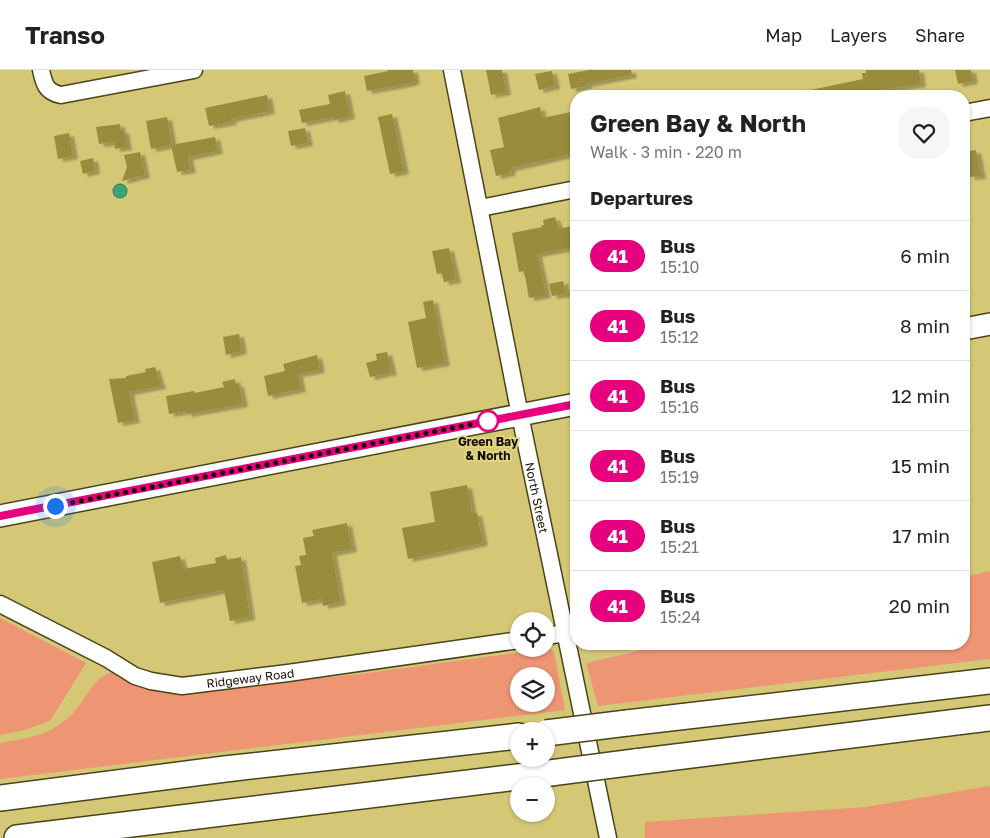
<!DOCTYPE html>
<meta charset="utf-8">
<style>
body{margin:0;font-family:"Golos Text",sans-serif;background:#f6f6f6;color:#222;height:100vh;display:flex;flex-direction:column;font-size:19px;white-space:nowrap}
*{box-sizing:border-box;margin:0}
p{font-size:16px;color:#767676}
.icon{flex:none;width:28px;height:28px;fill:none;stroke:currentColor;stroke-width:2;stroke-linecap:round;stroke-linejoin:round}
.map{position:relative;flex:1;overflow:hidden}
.side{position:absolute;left:570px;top:20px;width:400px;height:560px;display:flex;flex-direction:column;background:#fff;border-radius:20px;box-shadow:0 1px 4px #0004}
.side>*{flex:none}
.badge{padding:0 10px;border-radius:16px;font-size:18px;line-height:32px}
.tools{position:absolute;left:510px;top:542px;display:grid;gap:10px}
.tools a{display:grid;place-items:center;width:45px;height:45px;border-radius:50%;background:#fff;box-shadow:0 1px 4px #0004;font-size:25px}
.you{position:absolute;width:25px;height:25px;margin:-12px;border:4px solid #fff;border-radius:50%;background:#1a73e8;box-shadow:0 0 0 8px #1a73e833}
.map>.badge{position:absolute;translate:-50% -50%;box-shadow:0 0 0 2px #fff}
h2{padding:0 20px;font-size:19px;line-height:45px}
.round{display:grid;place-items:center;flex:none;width:52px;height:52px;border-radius:20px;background:#f6f6f6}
.headline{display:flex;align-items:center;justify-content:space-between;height:85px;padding:0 20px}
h1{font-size:24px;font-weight:700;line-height:38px}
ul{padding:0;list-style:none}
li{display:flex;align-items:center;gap:15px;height:70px;padding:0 20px;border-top:1px solid #e0e0e0}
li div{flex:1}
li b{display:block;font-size:19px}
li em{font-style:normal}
li .badge{min-width:55px;font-weight:700;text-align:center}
header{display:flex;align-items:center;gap:30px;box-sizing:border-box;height:70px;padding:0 25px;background:#fff;border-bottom:1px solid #e0e0e0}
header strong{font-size:24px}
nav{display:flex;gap:28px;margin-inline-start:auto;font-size:18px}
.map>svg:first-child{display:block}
.green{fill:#ee9573;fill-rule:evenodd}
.water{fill:#3aa678;stroke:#2d7854}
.building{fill:#998d3c;filter:url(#shadow)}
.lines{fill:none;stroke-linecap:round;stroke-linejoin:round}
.minor-casing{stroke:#4a4419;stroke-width:19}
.major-casing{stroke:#4a4419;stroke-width:24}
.highway-casing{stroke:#4a4419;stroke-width:28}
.minor{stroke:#fff;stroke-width:16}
.major{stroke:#fff;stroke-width:21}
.highway{stroke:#fff;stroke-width:25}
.highway-bridge-casing{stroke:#4a4419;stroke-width:28;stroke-linecap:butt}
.highway-bridge{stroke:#fff;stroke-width:25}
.line-casing{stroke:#fff;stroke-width:11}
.line{stroke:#e6007e;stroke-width:8}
.walk{stroke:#100c00;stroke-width:5;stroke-dasharray:0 9}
.stop-dot{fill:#fff;stroke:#e6007e;stroke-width:2.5}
.labels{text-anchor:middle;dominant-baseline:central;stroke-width:4;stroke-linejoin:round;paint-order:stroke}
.stop-label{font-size:12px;font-weight:bold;fill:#100c00;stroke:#e1d584}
.street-label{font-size:12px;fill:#100c00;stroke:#e1d584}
</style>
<header>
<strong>Transo</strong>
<nav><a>Map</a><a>Layers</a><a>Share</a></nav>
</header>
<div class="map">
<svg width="990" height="768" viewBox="0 0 990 768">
<defs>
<filter id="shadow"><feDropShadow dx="5" dy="3" stdDeviation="1" flood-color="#0004"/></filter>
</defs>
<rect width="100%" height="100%" fill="#d4c877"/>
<g class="green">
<path d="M990 501V589L598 636 586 593 669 574H964V507Z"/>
<path d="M0 548 86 593 50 651 25 660 0 665Z"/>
<path d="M546 576 554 582 565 640 0 709V673C27 668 46 667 68 648 85 634 92 605 116 601L211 619 360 604 530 581 534 579H546ZM519 606H546V634H519Z"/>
<path d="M990 716V768H645V752L866 737Z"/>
</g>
<circle class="water" cx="120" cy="121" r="7"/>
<g class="building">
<path d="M388 0H413L415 11 411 12V13L367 21 364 6 388 1Z"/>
<path d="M486 0H502L506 22 491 25Z"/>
<path d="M589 0H631L632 5 586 14 587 16 571 19 568 4Z"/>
<path d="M866 0H919L921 14 881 20V24L869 26H807L806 21 863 9 862 3H866Z"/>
<path d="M955 0H971L973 11 958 14Z"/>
<path d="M552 1 555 16 539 20 535 4Z"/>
<path d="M345 21 350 46 334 50 333 47 302 53 299 40 330 34 328 25Z"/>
<path d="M267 25 270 41 231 49 232 52 209 56 205 38Z"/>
<path d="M540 37 542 48 571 42 575 57 571 58 576 83 511 98 510 103 496 106 490 80 504 77 498 48Z"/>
<path d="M392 44 404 101 390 104 378 47Z"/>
<path d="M167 47 172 75 151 79 146 51Z"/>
<path d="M120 54 121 61 124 60 127 77 115 79 114 72 99 74 96 57Z"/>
<path d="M305 58 308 73 291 76 288 61Z"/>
<path d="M69 63 73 86 58 89 54 66Z"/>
<path d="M215 67 218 81 188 87 191 100 177 102 171 75Z"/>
<path d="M976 80 981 106 970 107 969 100 964 101V82Z"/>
<path d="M140 82 145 105 122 111 127 97 124 85Z"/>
<path d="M93 88 95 101 83 104 80 91Z"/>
<path d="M555 147 559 159 576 155V177L537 184 546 225 529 228 524 201 519 202 512 163 542 157 541 155H544L543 150Z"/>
<path d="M449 178 456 210 444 212 442 203 437 204 432 181Z"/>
<path d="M563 211 566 224 552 226 549 214Z"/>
<path d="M433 230 445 293 417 298 408 252 426 248 423 232Z"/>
<path d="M239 264 242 281 226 285 223 267Z"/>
<path d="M387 282 392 302 370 307 366 293 377 290 376 284Z"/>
<path d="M317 285 320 300 298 304 301 319 268 326 264 306 285 301 283 294Z"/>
<path d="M155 297 161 316 129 322 135 350 118 353 109 309 126 308V306L146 302 145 299Z"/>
<path d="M235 309 236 314H239L243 334 187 344 186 341 169 344 166 326 194 321 195 323 224 317 222 312Z"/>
<path d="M467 415 472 443H477L483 473 408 489 402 458 435 452 430 422Z"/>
<path d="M347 453 352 479 332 483 341 532 323 536 322 529 302 533 295 496 301 495 299 486 306 485 303 468 314 466 312 460Z"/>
<path d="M226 485 227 490 241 487 250 547 230 551 224 520 160 533 152 492 180 486 183 499 216 493 215 488Z"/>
</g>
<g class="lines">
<g class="minor-casing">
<g id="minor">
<path d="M41 0C44 14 46 22 61 25L194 0"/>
<path id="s1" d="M452 0 520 345 608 768"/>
<path d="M964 43 990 38"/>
<path d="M480 138 576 119"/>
<path id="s2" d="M0 534 106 588 135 606 151 611 182 616 288 603 519 570"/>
<path d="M546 566 566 563"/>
</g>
</g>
<g class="major-casing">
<g id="major">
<path d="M964 259 990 254"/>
<path d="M0 446 576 334"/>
</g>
</g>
<g class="highway-casing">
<g id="highway">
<path d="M627 653 990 611"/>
<path d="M635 692 990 648"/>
<path d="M0 728 225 699 519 666"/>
<path d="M17 768 550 703"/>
</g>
</g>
<use href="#minor" class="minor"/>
<use href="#major" class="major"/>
<use href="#highway" class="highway"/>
<g class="highway-bridge-casing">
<g id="highway-bridge">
<path d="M546 663 627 653"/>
<path d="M550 703 635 692"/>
</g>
</g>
<use href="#highway-bridge" class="highway-bridge"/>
</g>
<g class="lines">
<g class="line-casing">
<path id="line" d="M0 446 576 334"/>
</g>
<use href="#line" class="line"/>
<path class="walk" d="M55 436 488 351"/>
</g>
<circle class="stop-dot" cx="488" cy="351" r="10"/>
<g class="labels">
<g class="stop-label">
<text x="488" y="371">Green Bay<tspan x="488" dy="14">&amp; North</tspan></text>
</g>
<g class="street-label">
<text stroke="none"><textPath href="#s1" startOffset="436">North Street</textPath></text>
<text stroke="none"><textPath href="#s2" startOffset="270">Ridgeway Road</textPath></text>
</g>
</g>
</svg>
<div class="tools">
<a><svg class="icon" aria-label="locate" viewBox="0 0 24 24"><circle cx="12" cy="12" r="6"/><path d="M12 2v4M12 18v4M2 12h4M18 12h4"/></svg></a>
<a><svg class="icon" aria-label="layers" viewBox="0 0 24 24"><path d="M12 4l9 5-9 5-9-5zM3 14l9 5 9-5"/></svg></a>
<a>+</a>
<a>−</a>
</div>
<div class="you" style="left:55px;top:436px"></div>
<section class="side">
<div class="headline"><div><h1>Green Bay &amp; North</h1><p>Walk · 3 min · 220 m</p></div><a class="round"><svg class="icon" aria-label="heart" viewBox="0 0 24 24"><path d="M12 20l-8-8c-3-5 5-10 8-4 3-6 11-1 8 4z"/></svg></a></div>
<h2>Departures</h2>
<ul>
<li><span class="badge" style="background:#e6007e;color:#fff">41</span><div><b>Bus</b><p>15:10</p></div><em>6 min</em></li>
<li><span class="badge" style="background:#e6007e;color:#fff">41</span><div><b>Bus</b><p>15:12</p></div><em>8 min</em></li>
<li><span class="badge" style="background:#e6007e;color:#fff">41</span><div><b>Bus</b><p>15:16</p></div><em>12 min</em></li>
<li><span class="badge" style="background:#e6007e;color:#fff">41</span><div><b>Bus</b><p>15:19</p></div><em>15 min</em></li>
<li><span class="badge" style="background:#e6007e;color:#fff">41</span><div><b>Bus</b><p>15:21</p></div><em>17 min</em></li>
<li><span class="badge" style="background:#e6007e;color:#fff">41</span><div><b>Bus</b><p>15:24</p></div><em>20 min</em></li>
</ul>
</section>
</div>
